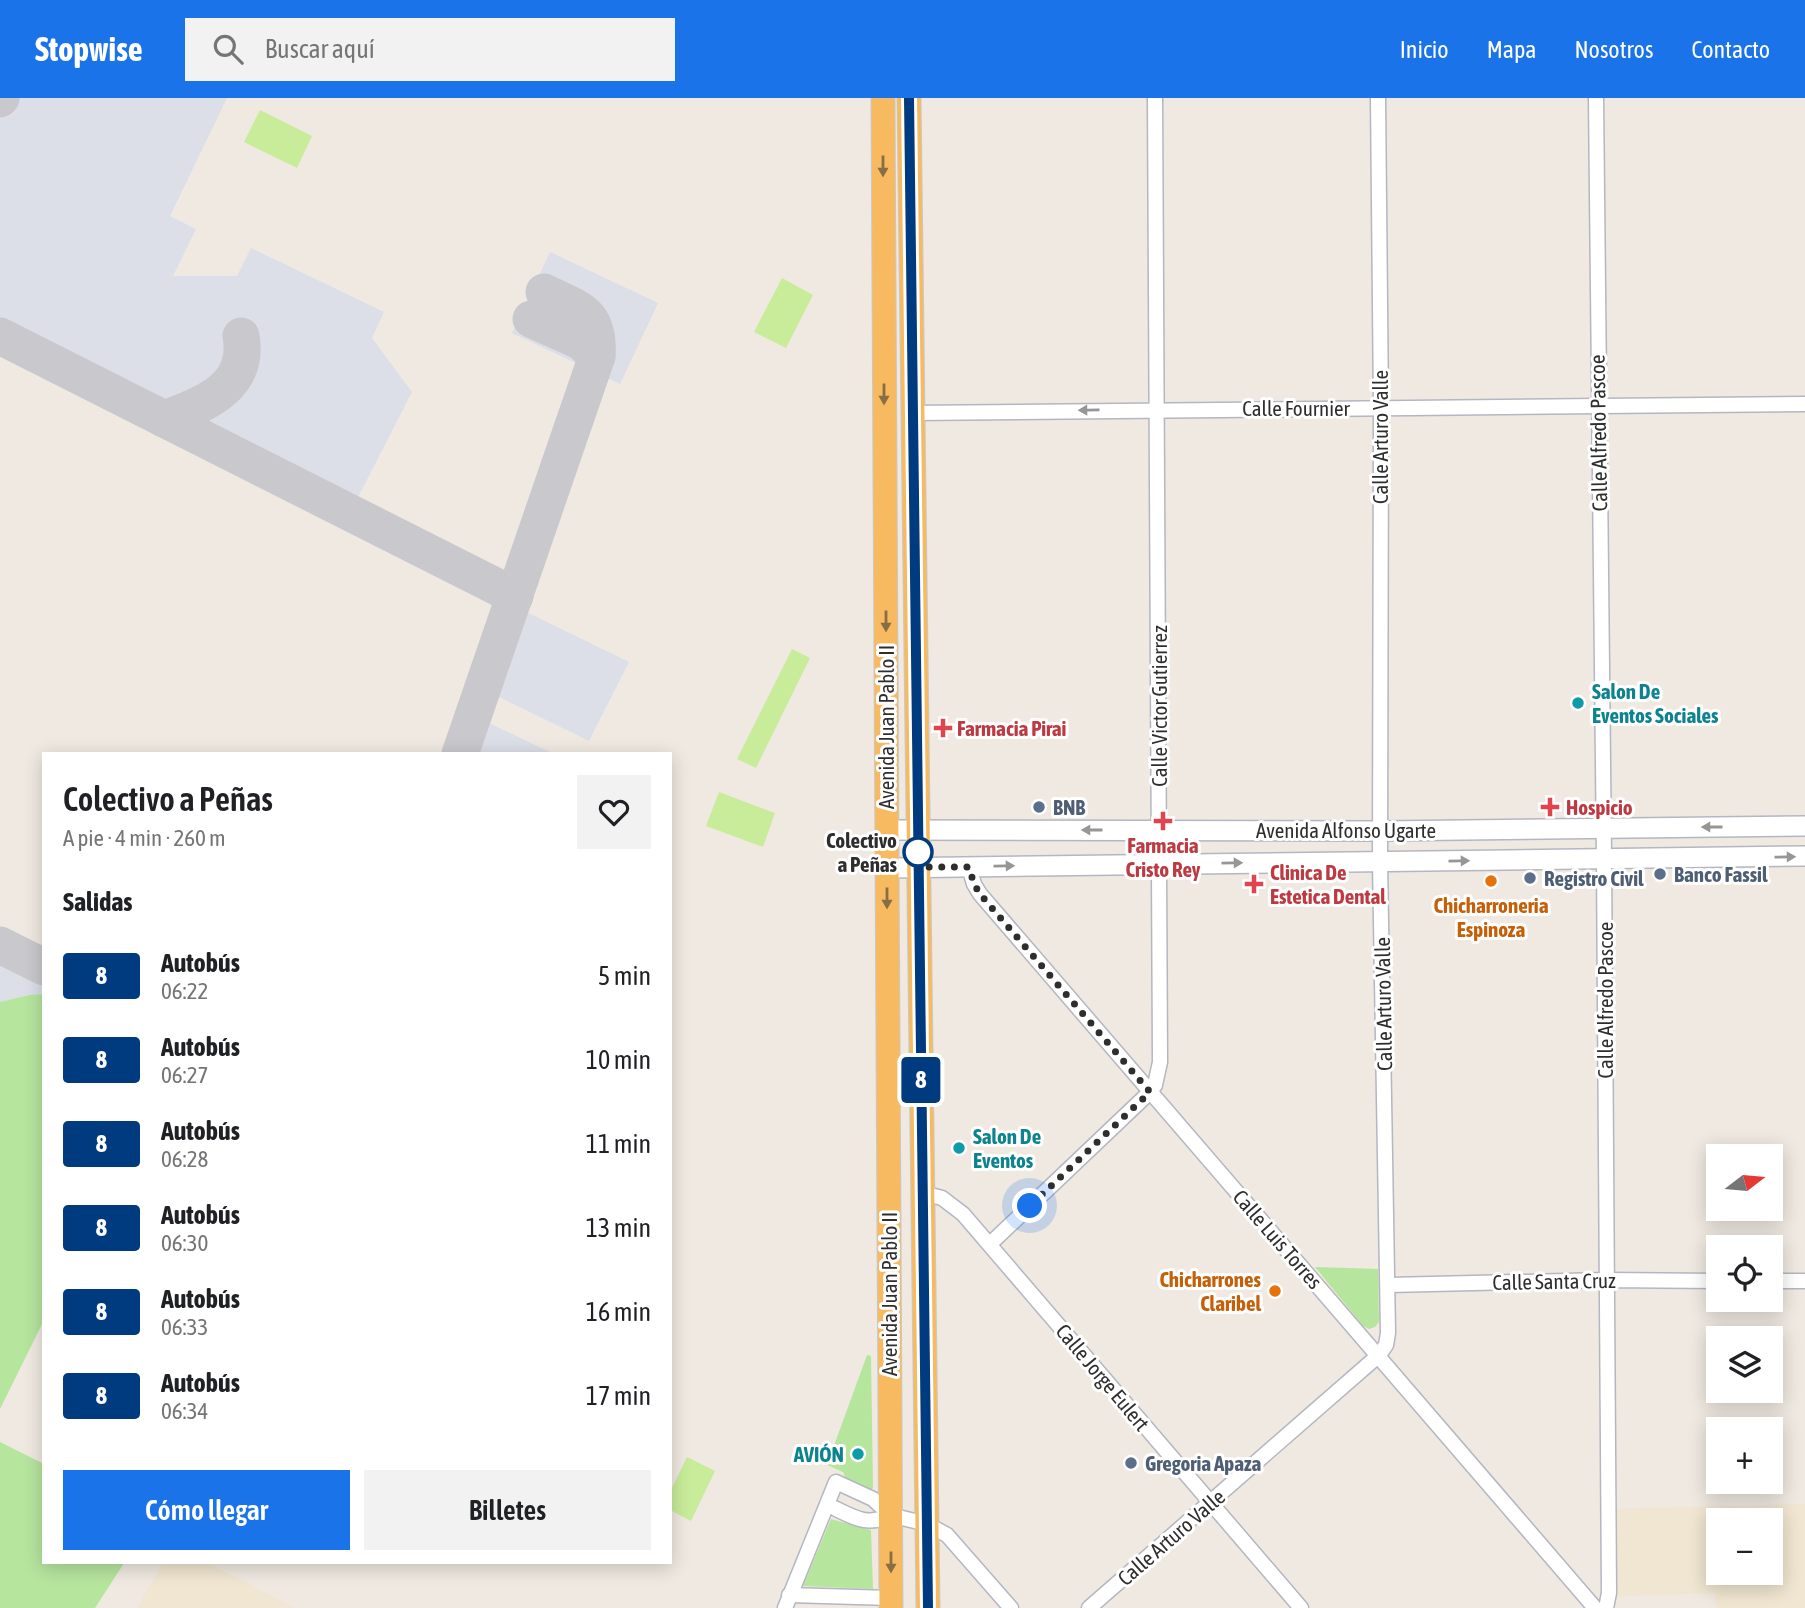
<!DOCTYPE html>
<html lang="es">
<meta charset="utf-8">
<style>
body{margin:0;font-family:"Asap Condensed",sans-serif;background:#f2f2f2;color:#202124;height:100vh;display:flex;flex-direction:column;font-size:26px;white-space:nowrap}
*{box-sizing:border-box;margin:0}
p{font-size:23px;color:#757577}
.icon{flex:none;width:38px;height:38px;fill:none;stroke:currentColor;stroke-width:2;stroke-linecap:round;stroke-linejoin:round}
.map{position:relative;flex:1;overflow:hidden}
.details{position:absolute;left:42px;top:654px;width:630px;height:812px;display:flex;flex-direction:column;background:#fff;border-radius:0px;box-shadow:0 4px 18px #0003}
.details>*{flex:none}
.badge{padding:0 14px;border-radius:5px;font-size:24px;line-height:46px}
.needle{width:46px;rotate:74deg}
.buttons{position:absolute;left:1706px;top:1046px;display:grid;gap:14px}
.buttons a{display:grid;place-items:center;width:77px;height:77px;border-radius:0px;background:#fff;box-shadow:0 4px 18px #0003;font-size:35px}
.you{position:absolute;width:35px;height:35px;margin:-18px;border:5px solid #fff;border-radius:50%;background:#1a73e8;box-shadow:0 0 0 10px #1a73e833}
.map>.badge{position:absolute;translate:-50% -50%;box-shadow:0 0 0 4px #fff}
h2{padding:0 21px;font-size:26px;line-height:63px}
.round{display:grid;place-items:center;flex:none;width:74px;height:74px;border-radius:0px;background:#f2f2f2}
.summary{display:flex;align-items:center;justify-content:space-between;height:119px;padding:0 21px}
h1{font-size:33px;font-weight:600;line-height:52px}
.cta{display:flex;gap:14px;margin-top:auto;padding:14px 21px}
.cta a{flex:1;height:80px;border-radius:0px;background:#1a73e8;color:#fff;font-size:28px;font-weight:600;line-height:80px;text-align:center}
.cta a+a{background:#f2f2f2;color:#202124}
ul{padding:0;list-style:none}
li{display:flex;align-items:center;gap:21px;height:84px;padding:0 21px}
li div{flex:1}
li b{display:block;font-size:26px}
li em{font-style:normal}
li .badge{min-width:77px;font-weight:700;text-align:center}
header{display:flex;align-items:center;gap:42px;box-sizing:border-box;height:98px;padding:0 35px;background:#1a73e8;color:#fff}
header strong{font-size:33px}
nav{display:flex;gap:38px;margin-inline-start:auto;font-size:24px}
.search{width:490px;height:63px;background:#f2f2f2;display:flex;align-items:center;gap:18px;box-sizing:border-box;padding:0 24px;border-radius:0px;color:#757577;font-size:26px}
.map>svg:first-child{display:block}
.education{fill:#f0e6d1;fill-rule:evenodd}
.airport{fill:#dcdee8}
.green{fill:#b6e59e}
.pitch{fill:#c9ec9a}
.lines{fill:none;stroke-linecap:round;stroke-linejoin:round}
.taxiway{stroke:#c9c8cc;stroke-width:37}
.minor-casing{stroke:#b4b7c1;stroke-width:17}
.secondary-casing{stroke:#b4b7c1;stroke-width:22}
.trunk-casing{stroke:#c9c9c9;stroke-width:25}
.minor{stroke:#fff;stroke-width:14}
.secondary{stroke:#fff;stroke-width:19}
.trunk{stroke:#f8ba60;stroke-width:23}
.oneway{fill:#896d44}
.oneway2{fill:#969696}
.line-casing{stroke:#fff;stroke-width:16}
.line{stroke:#003b80;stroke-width:10}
.walk{stroke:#2e2e2e;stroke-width:7;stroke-dasharray:0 12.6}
.culture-dot{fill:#0f9aa8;stroke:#fff;stroke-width:2.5}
.health-dot{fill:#e0444e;stroke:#fff;stroke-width:2.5}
.service-dot{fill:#5c6f8a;stroke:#fff;stroke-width:2.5}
.stop-dot{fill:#fff;stroke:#003b80;stroke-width:3.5}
.food-dot{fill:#e8710a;stroke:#fff;stroke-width:2.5}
.labels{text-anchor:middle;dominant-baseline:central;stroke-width:6;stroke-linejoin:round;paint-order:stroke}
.street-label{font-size:21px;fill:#2e2e2e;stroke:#fff}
.culture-label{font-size:21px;font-weight:bold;fill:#0d838f;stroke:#fff;text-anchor:start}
.health-label{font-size:21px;font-weight:bold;fill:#be3a42;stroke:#fff;text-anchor:start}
.service-label{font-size:21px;font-weight:bold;fill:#4e5e75;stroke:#fff;text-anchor:start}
.stop-label{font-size:21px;font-weight:bold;fill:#2e2e2e;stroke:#fff;text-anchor:end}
.food-label{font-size:21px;font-weight:bold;fill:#c56008;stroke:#fff}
</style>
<header>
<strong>Stopwise</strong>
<div class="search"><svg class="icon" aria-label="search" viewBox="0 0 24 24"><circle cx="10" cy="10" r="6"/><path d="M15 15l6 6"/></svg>Buscar aquí</div>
<nav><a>Inicio</a><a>Mapa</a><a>Nosotros</a><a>Contacto</a></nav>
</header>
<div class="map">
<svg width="1805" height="1510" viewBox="0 0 1805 1510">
<rect width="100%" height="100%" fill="#efe9e1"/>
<g class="education">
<path d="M1805 1406V1510H1716L1715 1495 1614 1498 1612 1411ZM1718 1423H1771V1475H1718Z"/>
<path d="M163 1465H208L295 1510H137Z"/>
</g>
<g class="airport">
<path d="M0 0H227L170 118 196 131 173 178H237L251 150 384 214 372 240 412 294 356 403 0 221Z"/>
<path d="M550 154 658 205 620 286 512 235Z"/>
<path d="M520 511 629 564 589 643 491 595Z"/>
<path d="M483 622 554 656H471Z"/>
<path d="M0 862 44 883V896L29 897 0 904Z"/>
</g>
<g class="green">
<path d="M44 896V1222L0 1311V904L29 897Z"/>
<path d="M1315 1169 1378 1171 1379 1224 1375 1229 1369 1231 1363 1228Z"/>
<path d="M867 1257 871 1258 873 1390 869 1394 848 1386 843 1374 827 1367Z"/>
<path d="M0 1344 44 1366V1465H124L95 1510H0Z"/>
<path d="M831 1421 871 1432 873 1491 803 1488Z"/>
</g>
<g class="pitch">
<path d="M260 12 312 38 297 70 244 44Z"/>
<path d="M782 180 813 197 786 250 754 234Z"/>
<path d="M792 551 810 560 756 670 737 661Z"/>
<path d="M719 694 775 715 763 749 706 728Z"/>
<path d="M687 1359 715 1373 691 1423 670 1412V1394Z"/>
</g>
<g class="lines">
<g class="taxiway">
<path d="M0 1 1 0"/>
<path d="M531 221 580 243 597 258"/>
<path d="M0 238 515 498"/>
<path d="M164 321C204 307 250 289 241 238"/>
<path d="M460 656 597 258C600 213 578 211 544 194"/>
<path d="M0 847 44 869"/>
</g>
<g class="minor-casing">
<g id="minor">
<path d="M1596 0 1604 761 1609 1495 1606 1510"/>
<path d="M913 315 1805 306"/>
<path d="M969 769 974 786 980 796 1595 1510"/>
<path d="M923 1095 942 1100 963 1116 1301 1510"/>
<path d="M990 1146 1150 994 1155 987 1160 964 1155 0"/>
<path d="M1771 1183H1805"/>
<path d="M1389 1187 1606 1182 1718 1183"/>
<path d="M828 1407C850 1417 866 1430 890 1417"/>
<path d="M890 1417 927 1426 947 1437 1011 1510"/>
<path d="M789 1497 891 1500"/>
<path d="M785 1510 836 1384 873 1401 890 1417"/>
<path d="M1089 1510 1379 1257 1386 1247 1388 1235 1380 764 1381 309 1378 0"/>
</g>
</g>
<g class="secondary-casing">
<g id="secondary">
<path d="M887 732 1381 733 1805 728"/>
<path d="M887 770 1805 758"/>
</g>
</g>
<g class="trunk-casing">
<g id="trunk">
<path d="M883 0 891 1510"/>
<path d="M909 0 928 1510"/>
</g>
</g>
<use href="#minor" class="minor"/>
<use href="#secondary" class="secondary"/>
<use href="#trunk" class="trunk"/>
</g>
<defs><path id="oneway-solid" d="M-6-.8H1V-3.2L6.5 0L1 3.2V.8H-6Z" transform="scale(1.75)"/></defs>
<g class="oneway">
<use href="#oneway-solid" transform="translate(883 68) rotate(90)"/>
<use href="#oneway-solid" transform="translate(884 296) rotate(90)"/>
<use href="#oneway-solid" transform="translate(886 523) rotate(90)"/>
<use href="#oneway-solid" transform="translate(887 800) rotate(90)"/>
<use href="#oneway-solid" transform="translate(891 1464) rotate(90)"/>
</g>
<g class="oneway2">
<use href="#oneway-solid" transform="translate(1089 312) rotate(179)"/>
<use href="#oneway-solid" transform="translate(1712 729) rotate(180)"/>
<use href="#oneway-solid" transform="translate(1092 732) rotate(180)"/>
<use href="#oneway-solid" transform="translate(1785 759) rotate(-1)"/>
<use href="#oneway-solid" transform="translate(1459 763) rotate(-1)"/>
<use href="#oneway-solid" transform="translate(1232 765) rotate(-1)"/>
<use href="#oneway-solid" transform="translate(1004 768) rotate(-1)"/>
</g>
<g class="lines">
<g class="line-casing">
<path id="line" d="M909 0 928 1510"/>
</g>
<use href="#line" class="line"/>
<path class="walk" d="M918 754 919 769H969L974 786 980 796 1150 994 1030 1108"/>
</g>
<g class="culture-dot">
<circle cx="1578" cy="605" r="7"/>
<circle cx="959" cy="1050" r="7"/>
<circle cx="858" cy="1356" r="7"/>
</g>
<g class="health-dot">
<path d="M939.5 619.5h7v7h7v7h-7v7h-7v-7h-7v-7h7z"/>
<path d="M1546.5 698.5h7v7h7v7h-7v7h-7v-7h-7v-7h7z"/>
<path d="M1159.5 712.5h7v7h7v7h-7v7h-7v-7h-7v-7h7z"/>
<path d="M1250.5 775.5h7v7h7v7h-7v7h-7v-7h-7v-7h7z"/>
</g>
<g class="service-dot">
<circle cx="1039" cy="709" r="7"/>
<circle cx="1660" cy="776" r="7"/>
<circle cx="1530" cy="780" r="7"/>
<circle cx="1131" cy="1365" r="7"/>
</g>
<circle class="stop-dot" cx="918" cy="754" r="14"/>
<g class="food-dot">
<circle cx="1491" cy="783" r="7"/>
<circle cx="1275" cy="1193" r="7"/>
</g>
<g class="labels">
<g class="street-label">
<text x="1296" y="310">Calle Fournier</text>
<text transform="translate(1598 335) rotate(-91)">Calle Alfredo Pascoe</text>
<text transform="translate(1380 339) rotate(-90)">Calle Arturo Valle</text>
<text transform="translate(1159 608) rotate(-90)">Calle Victor Gutierrez</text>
<text transform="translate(886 629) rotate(-90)">Avenida Juan Pablo II</text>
<text x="1346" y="732">Avenida Alfonso Ugarte</text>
<text transform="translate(1605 902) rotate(-90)">Calle Alfredo Pascoe</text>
<text transform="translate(1383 906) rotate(-91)">Calle Arturo Valle</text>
<text transform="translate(1278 1141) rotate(49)">Calle Luis Torres</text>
<text transform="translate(1554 1183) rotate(-1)">Calle Santa Cruz</text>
<text transform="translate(889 1196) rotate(-90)">Avenida Juan Pablo II</text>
<text transform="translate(1103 1279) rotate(50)">Calle Jorge Eulert</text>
<text transform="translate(1171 1439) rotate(-41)">Calle Arturo Valle</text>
</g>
<g class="culture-label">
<text x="1592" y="593">Salon De<tspan x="1592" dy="24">Eventos Sociales</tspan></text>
<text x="973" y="1038">Salon De<tspan x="973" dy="24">Eventos</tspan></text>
<text x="844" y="1356" text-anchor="end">AVIÓN</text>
</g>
<g class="health-label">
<text x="957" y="630">Farmacia Pirai</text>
<text x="1566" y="709">Hospicio</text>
<text x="1163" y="747" text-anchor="middle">Farmacia<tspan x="1163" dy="24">Cristo Rey</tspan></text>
<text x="1270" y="774">Clinica De<tspan x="1270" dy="24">Estetica Dental</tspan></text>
</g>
<g class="service-label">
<text x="1053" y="709">BNB</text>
<text x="1674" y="776">Banco Fassil</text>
<text x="1544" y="780">Registro Civil</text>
<text x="1145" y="1365">Gregoria Apaza</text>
</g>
<g class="stop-label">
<text x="897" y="742">Colectivo<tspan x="897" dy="24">a Peñas</tspan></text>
</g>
<g class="food-label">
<text x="1491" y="807">Chicharroneria<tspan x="1491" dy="24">Espinoza</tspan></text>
<text x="1261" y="1181" text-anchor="end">Chicharrones<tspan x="1261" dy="24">Claribel</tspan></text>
</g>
</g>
</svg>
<div class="buttons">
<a><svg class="needle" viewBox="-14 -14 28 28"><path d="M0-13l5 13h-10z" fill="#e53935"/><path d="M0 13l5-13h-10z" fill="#757577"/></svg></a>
<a><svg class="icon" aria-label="locate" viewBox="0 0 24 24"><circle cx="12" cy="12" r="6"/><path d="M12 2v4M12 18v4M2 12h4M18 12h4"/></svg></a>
<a><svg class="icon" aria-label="layers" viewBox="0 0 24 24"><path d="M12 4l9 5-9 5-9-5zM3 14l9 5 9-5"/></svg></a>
<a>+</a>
<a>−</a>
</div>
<div class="you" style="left:1030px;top:1108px"></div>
<b class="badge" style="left:921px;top:982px;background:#003b80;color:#fff">8</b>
<section class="details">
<div class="summary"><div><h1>Colectivo a Peñas</h1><p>A pie · 4 min · 260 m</p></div><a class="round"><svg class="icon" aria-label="heart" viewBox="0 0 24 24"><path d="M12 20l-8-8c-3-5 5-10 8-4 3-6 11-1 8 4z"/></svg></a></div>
<h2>Salidas</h2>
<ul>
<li><span class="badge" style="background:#003b80;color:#fff">8</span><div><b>Autobús</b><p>06:22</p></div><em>5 min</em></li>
<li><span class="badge" style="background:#003b80;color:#fff">8</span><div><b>Autobús</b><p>06:27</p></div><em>10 min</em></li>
<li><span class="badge" style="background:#003b80;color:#fff">8</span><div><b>Autobús</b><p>06:28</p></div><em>11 min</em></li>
<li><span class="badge" style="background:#003b80;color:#fff">8</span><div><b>Autobús</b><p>06:30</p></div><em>13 min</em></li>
<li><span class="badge" style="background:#003b80;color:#fff">8</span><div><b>Autobús</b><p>06:33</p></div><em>16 min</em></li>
<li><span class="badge" style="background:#003b80;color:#fff">8</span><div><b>Autobús</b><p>06:34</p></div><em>17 min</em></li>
</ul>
<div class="cta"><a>Cómo llegar</a><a>Billetes</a></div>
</section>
</div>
